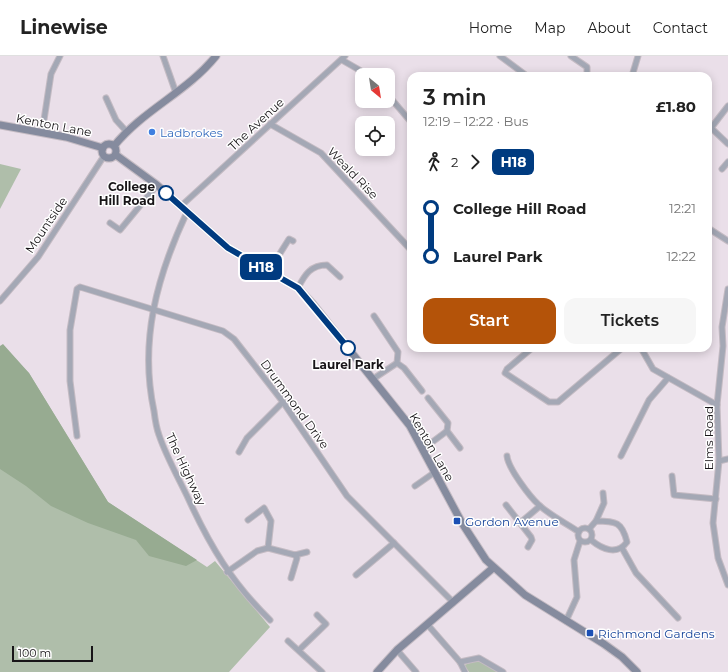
<!DOCTYPE html>
<meta charset="utf-8">
<style>
body{margin:0;font-family:Montserrat,sans-serif;background:#f6f6f6;color:#222;height:100vh;display:flex;flex-direction:column;font-size:15px;white-space:nowrap}
*{box-sizing:border-box;margin:0}
p{font-size:13px;color:#767676}
.icon{flex:none;width:22px;height:22px;fill:none;stroke:currentColor;stroke-width:2;stroke-linecap:round;stroke-linejoin:round}
.map{position:relative;flex:1;overflow:hidden}
.panel{position:absolute;left:407px;top:16px;width:305px;height:280px;display:flex;flex-direction:column;background:#fff;border-radius:12px;box-shadow:0 2px 10px #0003}
.panel>*{flex:none}
.badge{padding:0 8px;border-radius:6px;font-size:14px;line-height:26px}
.needle{width:26px;rotate:150deg}
.fabs{position:absolute;left:355px;top:12px;display:grid;gap:8px}
.fabs a{display:grid;place-items:center;width:40px;height:40px;border-radius:8px;background:#fff;box-shadow:0 2px 10px #0003;font-size:20px}
.scale{position:absolute;left:12px;bottom:10px;width:81px;box-sizing:border-box;padding-left:4px;border:2px solid #181518;border-top:0;font-size:11px;line-height:14px;white-space:nowrap;color:#181518;-webkit-text-stroke:3px #fff;paint-order:stroke}
.map>.badge{position:absolute;translate:-50% -50%;box-shadow:0 0 0 2px #fff}
.legs{display:flex;align-items:center;gap:6px;height:44px;padding:0 16px;font-size:13px}
.legs p{margin-inline-start:auto}
.summary{display:flex;align-items:center;justify-content:space-between;height:68px;padding:0 16px}
h1{font-size:22px;font-weight:600;line-height:30px}
.action{display:flex;gap:8px;margin-top:auto;padding:8px 16px}
.action a{flex:1;height:46px;border-radius:12px;background:#b45309;color:#fff;font-size:16px;font-weight:600;line-height:46px;text-align:center}
.action a+a{background:#f6f6f6;color:#222}
ul{padding:0 16px;list-style:none}
li{display:flex;align-items:center;gap:14px;height:48px;font-size:15px}
li i{display:grid;place-items:center;width:6px;height:100%;margin:0 5px;background:currentColor}
li i::after{content:'';width:10px;height:10px;margin:-5px;border:3px solid;border-radius:50%;background:#fff}
li p{margin-inline-start:auto}
li:first-child i{background:linear-gradient(#0000 50%,currentColor 0)}
li:last-child i{background:linear-gradient(currentColor 50%,#0000 0)}
header{display:flex;align-items:center;gap:24px;box-sizing:border-box;height:56px;padding:0 20px;background:#fff;border-bottom:1px solid #e0e0e0}
header strong{font-size:19px}
nav{display:flex;gap:22px;margin-inline-start:auto;font-size:14px}
.map>svg:first-child{display:block}
.green{fill:#afbeaa}
.forest{fill:#97ab91}
.lines{fill:none;stroke-linecap:round;stroke-linejoin:round}
.street-casing{stroke:#c4bbc3;stroke-width:7}
.secondary-casing{stroke:#c4bbc3;stroke-width:9}
.street{stroke:#a4a8b5;stroke-width:5}
.secondary{stroke:#858b9e;stroke-width:7}
.line-1-casing{stroke:#fff;stroke-width:9}
.line-1{stroke:#003b80;stroke-width:6}
.shop-dot{fill:#3f7fe0;stroke:#fff;stroke-width:1.5}
.stop-1-dot{fill:#fff;stroke:#003b80;stroke-width:2}
.transit-dot{fill:#1a4fb4;stroke:#fff;stroke-width:1.5}
.labels{text-anchor:middle;dominant-baseline:central;stroke-width:3;stroke-linejoin:round;paint-order:stroke}
.street-label{font-size:12px;fill:#181518;stroke:#fff}
.shop-label{font-size:12px;fill:#366cbe;stroke:#fff;text-anchor:start}
.stop-label{font-size:12px;font-weight:bold;fill:#181518;stroke:#fff;text-anchor:end}
.transit-label{font-size:12px;fill:#164399;stroke:#fff;text-anchor:start}
</style>
<header>
<strong>Linewise</strong>
<nav><a>Home</a><a>Map</a><a>About</a><a>Contact</a></nav>
</header>
<div class="map">
<svg width="728" height="616" viewBox="0 0 728 616">
<rect width="100%" height="100%" fill="#eadfe9"/>
<g class="green">
<path d="M0 108 21 113 0 153Z"/>
<path d="M0 290 29 317 108 446 207 511 215 505 270 571 229 616H0Z"/>
<path d="M479 604 499 616H469L464 609Z"/>
</g>
<path class="forest" d="M3 288 29 317 108 446 197 504 186 510 149 500 136 484 88 467 51 450 26 430 0 413V290Z"/>
<g class="lines">
<g class="street-casing">
<g id="street">
<path d="M163 0 176 37"/>
<path d="M500 0 527 20"/>
<path d="M571 0 587 11V20"/>
<path d="M342 4 368 19"/>
<path d="M632 20 638 0"/>
<path d="M388 39 411 66"/>
<path d="M106 42 116 64 127 76"/>
<path d="M270 68 321 97 411 194"/>
<path d="M708 69 728 88"/>
<path d="M711 72 728 50"/>
<path d="M42 77 51 18 60 0"/>
<path d="M722 113 728 106"/>
<path d="M181 150 345 0"/>
<path d="M187 156C157 220 139 285 154 355 155 363 156 371 159 379 166 400 178 421 188 442 210 490 232 527 270 564"/>
<path d="M110 167 120 174 157 129"/>
<path d="M708 172 728 185"/>
<path d="M269 215 289 183 293 185"/>
<path d="M298 232C305 218 311 209 327 209L340 221"/>
<path d="M728 233 722 271 723 290 717 349 719 405 713 467 718 502 728 529"/>
<path d="M0 245 38 201 104 100"/>
<path d="M374 260 398 296 397 307 404 312 422 335"/>
<path d="M532 292 507 313 505 317 549 346H558L622 292"/>
<path d="M641 292 653 313 717 349"/>
<path d="M373 323 397 307"/>
<path d="M428 342 448 367 447 375 460 392"/>
<path d="M77 380 70 325V274L77 233 80 231 223 275 234 283 283 346 347 440 453 546"/>
<path d="M423 393 447 375"/>
<path d="M239 396 247 382 283 346"/>
<path d="M507 400C508 412 530 441 539 449 551 460 566 467 579 476"/>
<path d="M621 400 649 344 668 322"/>
<path d="M719 405 728 403"/>
<path d="M672 420 674 439 716 443"/>
<path d="M415 430 435 416"/>
<path d="M506 449 531 481 532 484 528 491"/>
<path d="M248 464 264 452 271 465 268 492"/>
<path d="M596 465 604 447 603 437"/>
<path d="M520 467 540 450"/>
<circle cx="585" cy="479" r="7"/>
<path d="M589 473 596 465C616 465 622 466 627 486 617 500 602 493 591 484"/>
<path d="M622 492 636 517 678 562"/>
<path d="M227 516 257 495 268 492 295 499 307 496"/>
<path d="M356 519 394 487"/>
<path d="M291 522 297 502 295 499"/>
<path d="M566 565 577 541 574 504 580 485"/>
<path d="M427 568 460 606 465 616"/>
<path d="M288 585 322 616"/>
<path d="M299 594 326 568 317 559"/>
<path d="M397 594 416 616"/>
<path d="M460 606 479 602 503 616"/>
</g>
</g>
<g class="secondary-casing">
<g id="secondary">
<path d="M0 69 66 81 103 92"/>
<circle cx="109" cy="95" r="7"/>
<path d="M114 90C143 54 187 36 216 0"/>
<path d="M116 99 157 129 228 192 298 232 312 247 410 370 462 467 486 504 525 539 604 588 622 601 637 616"/>
<path d="M377 616 397 594 493 512"/>
</g>
</g>
<use href="#street" class="street"/>
<use href="#secondary" class="secondary"/>
</g>
<g class="lines">
<g class="line-1-casing">
<path id="line-1" d="M166 137 228 192 298 232 348 292"/>
</g>
<use href="#line-1" class="line-1"/>
</g>
<circle class="shop-dot" cx="152" cy="76" r="4"/>
<g class="stop-1-dot">
<circle cx="166" cy="137" r="7"/>
<circle cx="348" cy="292" r="7"/>
</g>
<g class="transit-dot">
<rect x="453" y="461" width="8" height="8" rx="2"/>
<rect x="586" y="573" width="8" height="8" rx="2"/>
</g>
<g class="labels">
<g class="street-label">
<text transform="translate(256 68) rotate(-43)">The Avenue</text>
<text transform="translate(54 69) rotate(11)">Kenton Lane</text>
<text transform="translate(353 117) rotate(46)">Weald Rise</text>
<text transform="translate(46 169) rotate(-56)">Mountside</text>
<text transform="translate(295 348) rotate(54)">Drummond Drive</text>
<text transform="translate(708 382) rotate(-90)">Elms Road</text>
<text transform="translate(432 391) rotate(60)">Kenton Lane</text>
<text transform="translate(186 413) rotate(65)">The Highway</text>
</g>
<g class="shop-label">
<text x="160" y="76">Ladbrokes</text>
</g>
<g class="stop-label">
<text x="155" y="130">College<tspan x="155" dy="14">Hill Road</tspan></text>
<text x="348" y="308" text-anchor="middle">Laurel Park</text>
</g>
<g class="transit-label">
<text x="465" y="465">Gordon Avenue</text>
<text x="598" y="577">Richmond Gardens</text>
</g>
</g>
</svg>
<div class="fabs">
<a><svg class="needle" viewBox="-14 -14 28 28"><path d="M0-13l5 13h-10z" fill="#e53935"/><path d="M0 13l5-13h-10z" fill="#767676"/></svg></a>
<a><svg class="icon" aria-label="locate" viewBox="0 0 24 24"><circle cx="12" cy="12" r="6"/><path d="M12 2v4M12 18v4M2 12h4M18 12h4"/></svg></a>
</div>
<div class="scale">100 m</div>
<b class="badge" style="left:261px;top:211px;background:#003b80;color:#fff">H18</b>
<section class="panel">
<div class="summary"><div><h1>3 min</h1><p>12:19 – 12:22 · Bus</p></div><b>£1.80</b></div>
<div class="legs"><svg class="icon" aria-label="walk" viewBox="0 0 24 24"><circle cx="13" cy="4" r="2"/><path d="M13 8l-2 6 4 7M11 14l-3 7M7 12l3-4h3l4 4"/></svg>2<svg class="icon" aria-label="forward" viewBox="0 0 24 24"><path d="M9 5l7 7-7 7"/></svg><b class="badge" style="background:#003b80;color:#fff">H18</b></div>
<ul>
<li><i style="color:#003b80"></i><b>College Hill Road</b><p>12:21</p></li>
<li><i style="color:#003b80"></i><b>Laurel Park</b><p>12:22</p></li>
</ul>
<div class="action"><a>Start</a><a>Tickets</a></div>
</section>
</div>
